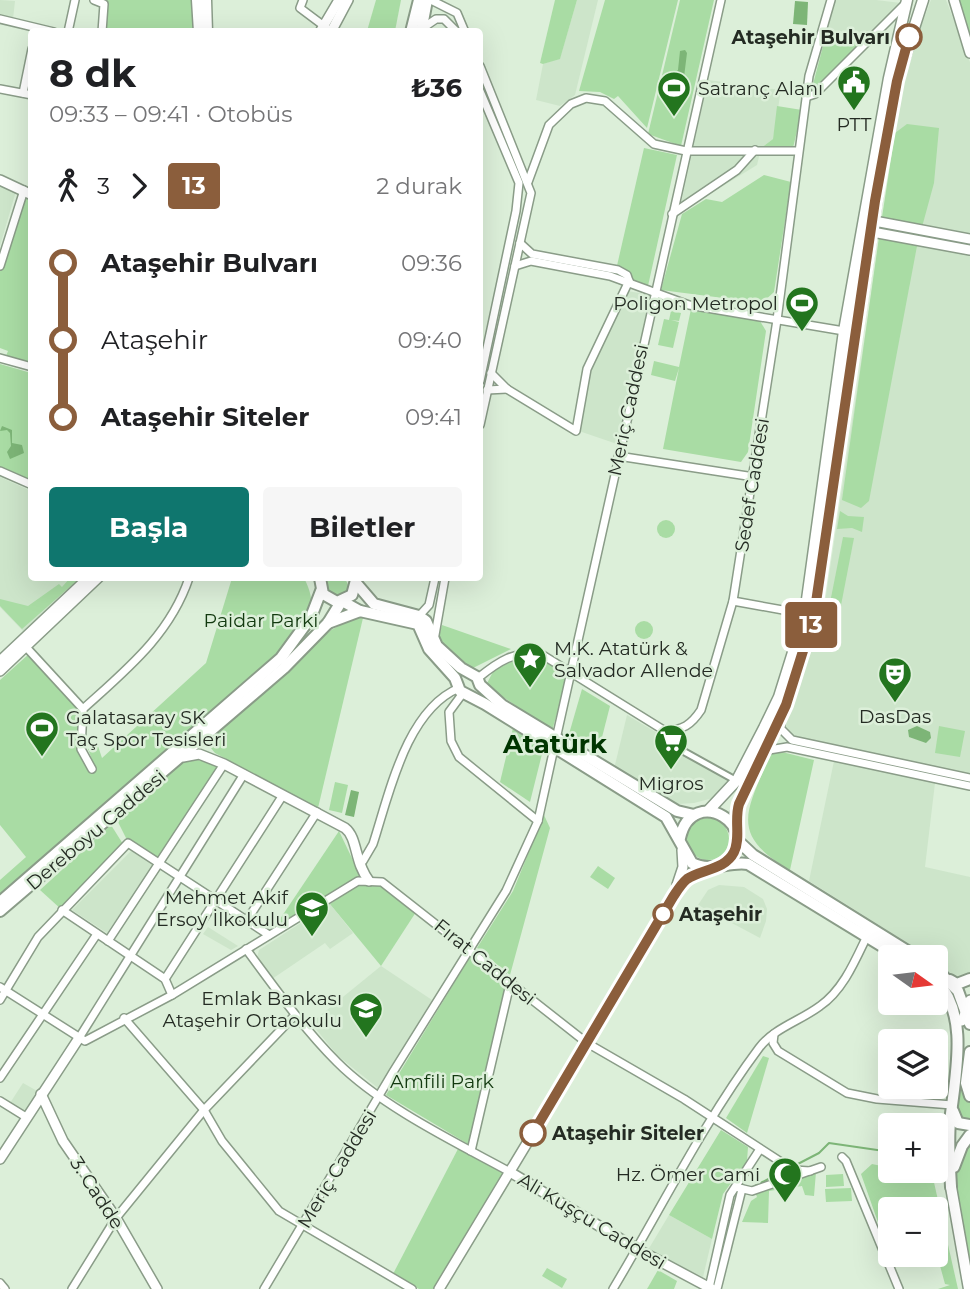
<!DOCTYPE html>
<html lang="tr">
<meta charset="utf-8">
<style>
body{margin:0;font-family:Montserrat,sans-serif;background:#f6f6f6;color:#202124;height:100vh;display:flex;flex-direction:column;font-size:26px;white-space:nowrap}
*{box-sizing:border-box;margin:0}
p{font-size:23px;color:#757577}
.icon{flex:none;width:38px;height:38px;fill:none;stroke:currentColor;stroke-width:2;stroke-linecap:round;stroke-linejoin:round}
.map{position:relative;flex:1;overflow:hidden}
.side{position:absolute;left:28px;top:28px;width:455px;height:553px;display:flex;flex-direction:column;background:#fff;border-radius:7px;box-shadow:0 7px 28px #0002}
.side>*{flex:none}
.badge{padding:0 14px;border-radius:5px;font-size:24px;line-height:46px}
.needle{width:46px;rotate:104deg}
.buttons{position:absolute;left:878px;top:945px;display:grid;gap:14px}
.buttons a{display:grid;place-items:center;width:70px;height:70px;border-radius:7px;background:#fff;box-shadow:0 7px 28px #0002;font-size:35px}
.map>.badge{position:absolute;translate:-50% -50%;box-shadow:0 0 0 4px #fff}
.legs{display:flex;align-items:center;gap:10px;height:77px;padding:0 21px;font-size:23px}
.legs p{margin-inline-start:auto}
.headline{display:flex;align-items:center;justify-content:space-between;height:119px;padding:0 21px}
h1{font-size:38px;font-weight:700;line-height:52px}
.action{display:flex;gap:14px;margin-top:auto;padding:14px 21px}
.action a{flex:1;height:80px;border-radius:7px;background:#0f766e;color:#fff;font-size:28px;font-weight:700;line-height:80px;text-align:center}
.action a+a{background:#f6f6f6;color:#202124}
ul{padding:0 21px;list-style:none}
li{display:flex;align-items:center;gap:24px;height:77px;font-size:26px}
li i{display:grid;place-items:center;width:10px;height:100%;margin:0 9px;background:currentColor}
li i::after{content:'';width:18px;height:18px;margin:-9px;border:5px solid;border-radius:50%;background:#fff}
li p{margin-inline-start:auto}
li:first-child i{background:linear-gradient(#0000 50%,currentColor 0)}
li:last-child i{background:linear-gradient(currentColor 50%,#0000 0)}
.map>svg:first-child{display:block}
.built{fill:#cde5ca}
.green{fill:#a9dca4}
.water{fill:#7db577}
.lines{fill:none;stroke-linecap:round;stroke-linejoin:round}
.stream{stroke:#7db577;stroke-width:2}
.pedestrian-casing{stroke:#8a9c88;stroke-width:9}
.minor-casing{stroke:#8a9c88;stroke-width:10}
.tertiary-casing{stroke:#8a9c88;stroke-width:12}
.secondary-casing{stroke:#8a9c88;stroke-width:13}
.primary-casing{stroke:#8a9c88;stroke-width:14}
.pedestrian{stroke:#fff;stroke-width:5}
.minor{stroke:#fff;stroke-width:7}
.tertiary{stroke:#fff;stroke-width:9}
.secondary{stroke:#fff;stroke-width:10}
.primary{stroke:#fff;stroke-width:10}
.line-1-casing{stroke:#fff;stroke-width:16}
.line-1{stroke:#8b5e3c;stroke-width:10}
.stop-1-dot{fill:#fff;stroke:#8b5e3c;stroke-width:3.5}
.labels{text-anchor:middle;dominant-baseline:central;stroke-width:5;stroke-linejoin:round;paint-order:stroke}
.stop-label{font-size:19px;font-weight:bold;fill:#242b23;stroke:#dcefd9;text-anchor:start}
.poi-label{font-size:19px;fill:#242b23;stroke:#dcefd9;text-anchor:end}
.street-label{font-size:19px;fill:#242b23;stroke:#dcefd9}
.park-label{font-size:19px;fill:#12390f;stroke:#dcefd9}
.district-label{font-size:26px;font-weight:bold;fill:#003500;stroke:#dcefd9}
</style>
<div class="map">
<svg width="970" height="1289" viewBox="0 0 970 1289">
<rect width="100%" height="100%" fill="#dcefd9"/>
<g class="built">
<path d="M0 0 15 1 13 19 0 17Z"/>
<path d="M577 0H598L575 95 560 106 536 100 543 64 560 58Z"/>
<path d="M834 0H876L901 3 865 41 827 31Z"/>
<path d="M931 0H946L970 62V775L788 735 783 729 822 622 905 68Z"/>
<path d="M708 80 781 90 773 139 761 148 757 165 679 213Z"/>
<path d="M0 185 16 191 0 246Z"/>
<path d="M620 290 653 295 620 445 576 430 581 373Z"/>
<path d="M0 477 31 491 32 578H85L23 631 0 607Z"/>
<path d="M627 715 733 778 713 798 694 803 678 804 614 769Z"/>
<path d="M834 761 935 783 925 867 970 877V975L958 979 936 961V957H930L809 881Z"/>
<path d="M132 850 155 863 107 933 72 910Z"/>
<path d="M719 885 744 887 763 899 767 909 766 921 760 938 698 905 708 890Z"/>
<path d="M330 904 353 933 330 949 325 943 272 979 257 958 259 950Z"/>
<path d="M208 927 238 946 231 950 203 934Z"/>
<path d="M381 966 432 1000 378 1088 338 1056 311 1023Z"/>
<path d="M23 1083 39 1092 26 1113 10 1103Z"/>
<path d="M669 1215 712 1239 703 1277 648 1250Z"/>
</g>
<g class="green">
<path d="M107 0H192L193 31 105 32Z"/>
<path d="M376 0H401L395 31H367Z"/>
<path d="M555 0H577L560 59 543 64 540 63Z"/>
<path d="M605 0H678L647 128 618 96 614 99 600 92 579 91Z"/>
<path d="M680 0H714L681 146 648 134Z"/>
<path d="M958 0H970V35Z"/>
<path d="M827 31 865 41 815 89 812 88Z"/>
<path d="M777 106 802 110 793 148H761L773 139Z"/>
<path d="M907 124 939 128 934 183 922 227 882 217 895 133Z"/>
<path d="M644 148 677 155 648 286 636 282 616 270Z"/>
<path d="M764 175 791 182 774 292 762 303 661 290 682 214 706 199 722 202Z"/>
<path d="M26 198 32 202 31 363 6 356 8 351 0 348V269Z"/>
<path d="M879 237 917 246 869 501 861 508 842 500Z"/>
<path d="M691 309 760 321 766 331 748 452 741 462 663 449 679 368 675 381 651 375 654 361 679 367Z"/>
<path d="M671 311 681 313 679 321 671 320 679 322 673 348 658 345 664 319 669 320Z"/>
<path d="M0 364 31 373V481L0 467Z"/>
<path d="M840 511 848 516 864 517 862 532 852 528 837 529Z"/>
<circle cx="666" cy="529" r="9"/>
<path d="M843 537 854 538 837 626 826 623Z"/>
<circle cx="337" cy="587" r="11"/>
<path d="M70 578H80L22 629 0 606V599L28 606 59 584 62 587Z"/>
<path d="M232 578H304C318 605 310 616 295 641L0 895V880L26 857 0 825V680L30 653 81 709 79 748 94 765 88 749 98 746 102 758 206 663Z"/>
<path d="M354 618H363L318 808 215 753 210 747V738L331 630Z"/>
<circle cx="644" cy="630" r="9"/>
<path d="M442 625 511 649 471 669 462 666 438 639Z"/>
<path d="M520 658H541L568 674 552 731 486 685 494 670Z"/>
<path d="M582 689 610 706 599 749 569 734Z"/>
<path d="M939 726 965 731 960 757 935 753Z"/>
<path d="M513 728 543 750 530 802 500 782Z"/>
<path d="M778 751 814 760 790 870C728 834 747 811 770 755Z"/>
<path d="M197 760 209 762 219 768 158 863 127 840 117 820 184 761Z"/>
<path d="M335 782 348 785 342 813 329 810Z"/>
<path d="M544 815 550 828 510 975 477 948 513 891Z"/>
<circle cx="708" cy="839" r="21"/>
<path d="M111 825 123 844 62 910 40 890Z"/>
<path d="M339 831 360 875 274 928Z"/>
<path d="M598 866 615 878 608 889 590 877Z"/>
<path d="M360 883 383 885 416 912 381 966 330 904Z"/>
<path d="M470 957 506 987 468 1144 386 1095Z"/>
<path d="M763 1056 769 1058 747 1133 726 1118Z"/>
<path d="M961 1081 970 1103V1121H961L955 1106Z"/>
<path d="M721 1130 748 1147 747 1161 723 1194 712 1239 669 1215Z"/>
<path d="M970 1146V1265C963 1230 942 1176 970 1146Z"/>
<path d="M459 1147 504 1174 435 1289H419L393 1274Z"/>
<path d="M872 1164 891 1168V1171L933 1178 958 1289H938L950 1285 945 1284 936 1251V1209H891V1244L886 1245 861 1174Z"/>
<path d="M816 1172 814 1196 805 1195 802 1186 769 1191 768 1223 742 1222 751 1201 757 1197 755 1192Z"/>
<path d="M843 1174 844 1186 826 1187V1175Z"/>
<path d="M851 1188 852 1201 826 1202 825 1189Z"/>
<path d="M547 1268 567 1279 562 1288 542 1276Z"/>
<path d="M658 1270 677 1281 674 1289H647Z"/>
</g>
<g class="water">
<path d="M795 1 808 2 807 25 793 24Z"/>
<path d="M685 50 687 53 684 77 678 81 673 75 678 70 680 51Z"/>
<path d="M2 426 12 430V443L22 445 24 453 10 459 7 452 11 446 10 433 7 430 0 431Z"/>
<path d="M917 726 930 732 931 738 926 743 909 737 908 730Z"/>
<path d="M351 790 359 792 354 817 345 815Z"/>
</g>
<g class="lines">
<g class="stream">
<path d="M792 1167 819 1153 829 1143 891 1152"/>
<path d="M755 1186 787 1169"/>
</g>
<g class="pedestrian-casing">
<path id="pedestrian" d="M665 731 672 745 746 786"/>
</g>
<g class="minor-casing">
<g id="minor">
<path d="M94 0 104 4 102 32"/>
<path d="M303 0 300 8 328 29"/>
<path d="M431 0 457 13 465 32"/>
<path d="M0 19 54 32"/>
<path d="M423 28 436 19H444L457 32"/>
<path d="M68 32 75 0"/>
<path d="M480 66 531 193 480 425"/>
<path d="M0 89 32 95"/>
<path d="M480 91 519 183 516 211 480 381"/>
<path d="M23 93 32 49"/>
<path d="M806 97 815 94 905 4"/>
<path d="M528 182 549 125 571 104 586 98 605 101 654 144 686 151H797"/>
<path d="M672 214 737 170 755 150"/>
<path d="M520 243 532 254 618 270 627 275 629 281"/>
<path d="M0 266 24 190"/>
<path d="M515 266 531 261 610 276 689 305 844 331"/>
<path d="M0 358 32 367"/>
<path d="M491 373 507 389 576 431 587 369 629 281"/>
<path d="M487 390 507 389"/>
<path d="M618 456 754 477"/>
<path d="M0 471 32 485"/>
<path d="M733 601 805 614"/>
<path d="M419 616 429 605 435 578"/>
<path d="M435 635 445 578"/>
<path d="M26 647 83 709 81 749 92 769"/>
<path d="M478 678C499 661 514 651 541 654L665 731C683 730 691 725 701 710L733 601 777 320 809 76 831 0"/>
<path d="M463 693 449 712 451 741 459 757 538 821"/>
<path d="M83 709C126 670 170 635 189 578"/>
<path d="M780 718 781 729 792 740 970 778"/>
<path d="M556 739 721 0"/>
<path d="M763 751 787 747 970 786"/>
<path d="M363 861 373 844C389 795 406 710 459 688"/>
<path d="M62 910 165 979 172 995"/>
<path d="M247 920 317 812"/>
<path d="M108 941 224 764"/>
<path d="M246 949C275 988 303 1028 337 1062 382 1107 455 1142 510 1172"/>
<path d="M165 979 283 795"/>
<path d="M0 987 85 1041 172 995 358 881 382 882 587 1043 684 1099 784 1164 794 1170 810 1171"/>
<path d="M0 1000 38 937 128 843 269 935"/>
<path d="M124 1018 204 1110 222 1141 279 1211 412 1289"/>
<path d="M774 1034 773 1043 778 1051 847 1093 877 1099 952 1105"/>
<path d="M79 1038 244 774"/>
<path d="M0 1078 97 934"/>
<path d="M0 1101 26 1117"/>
<path d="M471 1151 510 984"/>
<path d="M842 1157 846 1161 899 1289"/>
<path d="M739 1188 752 1191 821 1167"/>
<path d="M0 1283 5 1289"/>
<path d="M709 1288 730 1195 760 1149"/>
<path d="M72 1289 116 1218 204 1110 295 1015"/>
<path d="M264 1289 393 1072 506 891 538 821 554 748"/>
<path d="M613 1289C661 1209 703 1123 759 1048 774 1028 800 1021 820 1006 843 990 855 961 867 936"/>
<path d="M717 1289 742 1189"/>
</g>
</g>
<g class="tertiary-casing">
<g id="tertiary">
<path d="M954 0 970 53"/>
<path d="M320 32 339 0"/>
<path d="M331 32 348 0"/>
<path d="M0 180 32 195"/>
<path d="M869 220 970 239"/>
<path d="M867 231 970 250"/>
<path d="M0 661 88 578"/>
<path d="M0 671 98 578"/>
<path d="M183 757 199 754 224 764 345 828C358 838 354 862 369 881"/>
<path d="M677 885 683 867 682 850"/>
<path d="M962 1021 970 1000"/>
<path d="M41 1094 63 1141 116 1218 157 1289"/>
<path d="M0 1159 79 1038"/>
<path d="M510 1172 637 1249 712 1289"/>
<path d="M439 1289 623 984 673 897 686 880 708 868"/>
</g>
</g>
<g class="secondary-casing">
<g id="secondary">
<path d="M197 0 199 32"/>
<path d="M206 0 207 32"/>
<path d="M708 811 737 780 764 728 779 697 805 614 844 331 889 78 907 0"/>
<path d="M735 830 736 812 746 786 786 704 814 616 885 143 897 81 923 0"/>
<path d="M951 1187 969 1289"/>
</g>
</g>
<g class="primary-casing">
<g id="primary">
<path d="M411 32 419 0"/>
<path d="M421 32 427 0"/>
<path d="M320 578 323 594 337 602 352 595 356 580"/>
<path d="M356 583 374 604 419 616 426 621 437 646 461 668 477 677 480 685 502 705 677 811 694 815"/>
<path d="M342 601 360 611 418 624 429 649 455 678 460 691 485 704 666 817 692 863C711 873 727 861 748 864L900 957"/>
<path d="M328 623 360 611"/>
<path d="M680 838C692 782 768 827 723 865"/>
<path d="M737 840 753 855 917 957"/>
<path d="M0 902 281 658 311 617 321 591"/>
<path d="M0 911 284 668 328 623 341 602"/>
<path d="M936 969 958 991 970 1024"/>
<path d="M936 980C970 1015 955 1075 950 1122 948 1144 950 1166 951 1187"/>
<path d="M950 980 957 984 970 979"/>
<path d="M970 1052 966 1083 970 1096"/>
<path d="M953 1111 958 1123 970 1125"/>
<path d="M954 1167 962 1146 970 1135"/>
</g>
</g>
<use href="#pedestrian" class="pedestrian"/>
<use href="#minor" class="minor"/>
<use href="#tertiary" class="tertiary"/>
<use href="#secondary" class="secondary"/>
<use href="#primary" class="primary"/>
</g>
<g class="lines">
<g class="line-1-casing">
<path id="line-1" d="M533 1133 673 897C677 891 681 884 687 879 702 869 725 870 734 852 741 838 734 820 739 804L786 705 814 616 875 201 897 81 909 37"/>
</g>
<use href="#line-1" class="line-1"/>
</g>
<defs>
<g id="civic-pin" transform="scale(1.75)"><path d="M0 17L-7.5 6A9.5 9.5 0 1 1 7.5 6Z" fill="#23751e" stroke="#dcefd9"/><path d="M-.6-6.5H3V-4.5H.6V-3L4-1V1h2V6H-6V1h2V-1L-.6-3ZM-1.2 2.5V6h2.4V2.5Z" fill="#fff"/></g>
<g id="stadium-pin" transform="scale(1.75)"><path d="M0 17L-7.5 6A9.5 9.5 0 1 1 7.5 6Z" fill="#23751e" stroke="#dcefd9"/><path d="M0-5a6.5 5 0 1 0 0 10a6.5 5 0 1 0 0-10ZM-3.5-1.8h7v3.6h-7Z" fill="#fff"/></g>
<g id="sight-pin" transform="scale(1.75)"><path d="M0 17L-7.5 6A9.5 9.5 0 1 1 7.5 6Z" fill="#23751e" stroke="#dcefd9"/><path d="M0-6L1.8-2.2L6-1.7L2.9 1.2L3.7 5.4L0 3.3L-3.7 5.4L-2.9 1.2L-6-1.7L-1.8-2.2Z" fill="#fff"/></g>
<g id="theatre-pin" transform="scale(1.75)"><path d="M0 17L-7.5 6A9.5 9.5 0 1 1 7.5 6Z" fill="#23751e" stroke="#dcefd9"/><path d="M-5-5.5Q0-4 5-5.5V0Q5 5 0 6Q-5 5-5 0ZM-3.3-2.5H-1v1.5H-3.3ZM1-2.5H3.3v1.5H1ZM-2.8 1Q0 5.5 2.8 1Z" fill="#fff"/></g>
<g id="supermarket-pin" transform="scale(1.75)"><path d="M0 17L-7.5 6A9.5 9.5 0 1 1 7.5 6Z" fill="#23751e" stroke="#dcefd9"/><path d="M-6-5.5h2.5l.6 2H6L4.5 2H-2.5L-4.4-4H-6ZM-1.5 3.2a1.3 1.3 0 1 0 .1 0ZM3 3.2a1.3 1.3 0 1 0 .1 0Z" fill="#fff"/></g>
<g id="school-pin" transform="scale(1.75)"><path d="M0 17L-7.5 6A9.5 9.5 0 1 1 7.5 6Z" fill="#23751e" stroke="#dcefd9"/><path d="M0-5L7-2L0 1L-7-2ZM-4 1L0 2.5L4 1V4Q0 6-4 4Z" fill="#fff"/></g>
<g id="mosque-pin" transform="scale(1.75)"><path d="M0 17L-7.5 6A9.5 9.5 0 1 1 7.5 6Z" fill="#23751e" stroke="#dcefd9"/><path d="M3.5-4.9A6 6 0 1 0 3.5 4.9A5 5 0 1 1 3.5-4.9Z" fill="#fff"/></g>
</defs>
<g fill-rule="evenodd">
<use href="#civic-pin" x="854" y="82"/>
<use href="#stadium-pin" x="674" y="88"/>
<use href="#stadium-pin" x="802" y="303"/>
<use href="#sight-pin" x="530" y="659"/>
<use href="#theatre-pin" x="895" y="674"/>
<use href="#stadium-pin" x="42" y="728"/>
<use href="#supermarket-pin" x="671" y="741"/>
<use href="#school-pin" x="312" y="908"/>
<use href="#school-pin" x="366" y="1009"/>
<use href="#mosque-pin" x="785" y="1174"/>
</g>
<g class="stop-1-dot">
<circle cx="909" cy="37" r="12"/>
<circle cx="663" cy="914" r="9"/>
<circle cx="533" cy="1133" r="12"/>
</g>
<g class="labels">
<g class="stop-label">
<text x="890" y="37" text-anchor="end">Ataşehir Bulvarı</text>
<text x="679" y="914">Ataşehir</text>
<text x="552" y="1133">Ataşehir Siteler</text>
</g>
<g class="poi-label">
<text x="698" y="88" text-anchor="start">Satranç Alanı</text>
<text x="854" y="124" text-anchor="middle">PTT</text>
<text x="778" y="303">Poligon Metropol</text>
<text x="554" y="648" text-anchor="start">M.K. Atatürk &amp;<tspan x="554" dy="22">Salvador Allende</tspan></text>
<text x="895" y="716" text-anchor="middle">DasDas</text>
<text x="66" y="717" text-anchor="start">Galatasaray SK<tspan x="66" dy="22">Taç Spor Tesisleri</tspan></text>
<text x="671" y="783" text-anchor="middle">Migros</text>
<text x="288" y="897">Mehmet Akif<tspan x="288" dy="22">Ersoy İlkokulu</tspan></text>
<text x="342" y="998">Emlak Bankası<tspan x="342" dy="22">Ataşehir Ortaokulu</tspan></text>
<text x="760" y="1174">Hz. Ömer Cami</text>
</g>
<g class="street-label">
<text transform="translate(628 410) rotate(-78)">Meriç Caddesi</text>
<text transform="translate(752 485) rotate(-81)">Sedef Caddesi</text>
<text transform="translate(96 830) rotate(-40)">Dereboyu Caddesi</text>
<text transform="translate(485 962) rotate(39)">Fırat Caddesi</text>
<text transform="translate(337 1169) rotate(-59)">Meriç Caddesi</text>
<text transform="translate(97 1193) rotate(57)">3. Cadde</text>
<text transform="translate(592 1221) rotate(31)">Ali Kuşçu Caddesi</text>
</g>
<g class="park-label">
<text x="261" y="620">Paidar Parki</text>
<text x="442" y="1081">Amfili Park</text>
</g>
<g class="district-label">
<text x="555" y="744">Atatürk</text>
</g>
</g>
</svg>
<div class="buttons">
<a><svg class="needle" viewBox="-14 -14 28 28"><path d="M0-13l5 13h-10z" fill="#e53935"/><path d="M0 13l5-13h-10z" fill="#757577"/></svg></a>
<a><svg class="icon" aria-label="layers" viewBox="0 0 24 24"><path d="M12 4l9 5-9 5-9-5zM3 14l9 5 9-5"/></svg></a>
<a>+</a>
<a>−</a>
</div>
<b class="badge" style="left:811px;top:625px;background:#8b5e3c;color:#fff">13</b>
<section class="side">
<div class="headline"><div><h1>8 dk</h1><p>09:33 – 09:41 · Otobüs</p></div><b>₺36</b></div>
<div class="legs"><svg class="icon" aria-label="walk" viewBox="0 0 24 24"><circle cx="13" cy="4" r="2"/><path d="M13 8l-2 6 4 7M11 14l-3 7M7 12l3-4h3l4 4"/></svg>3<svg class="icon" aria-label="forward" viewBox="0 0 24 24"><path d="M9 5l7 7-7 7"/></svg><b class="badge" style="background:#8b5e3c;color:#fff">13</b><p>2 durak</p></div>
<ul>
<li><i style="color:#8b5e3c"></i><b>Ataşehir Bulvarı</b><p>09:36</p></li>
<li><i style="color:#8b5e3c"></i><span>Ataşehir</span><p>09:40</p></li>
<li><i style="color:#8b5e3c"></i><b>Ataşehir Siteler</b><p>09:41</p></li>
</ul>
<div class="action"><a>Başla</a><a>Biletler</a></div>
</section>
</div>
